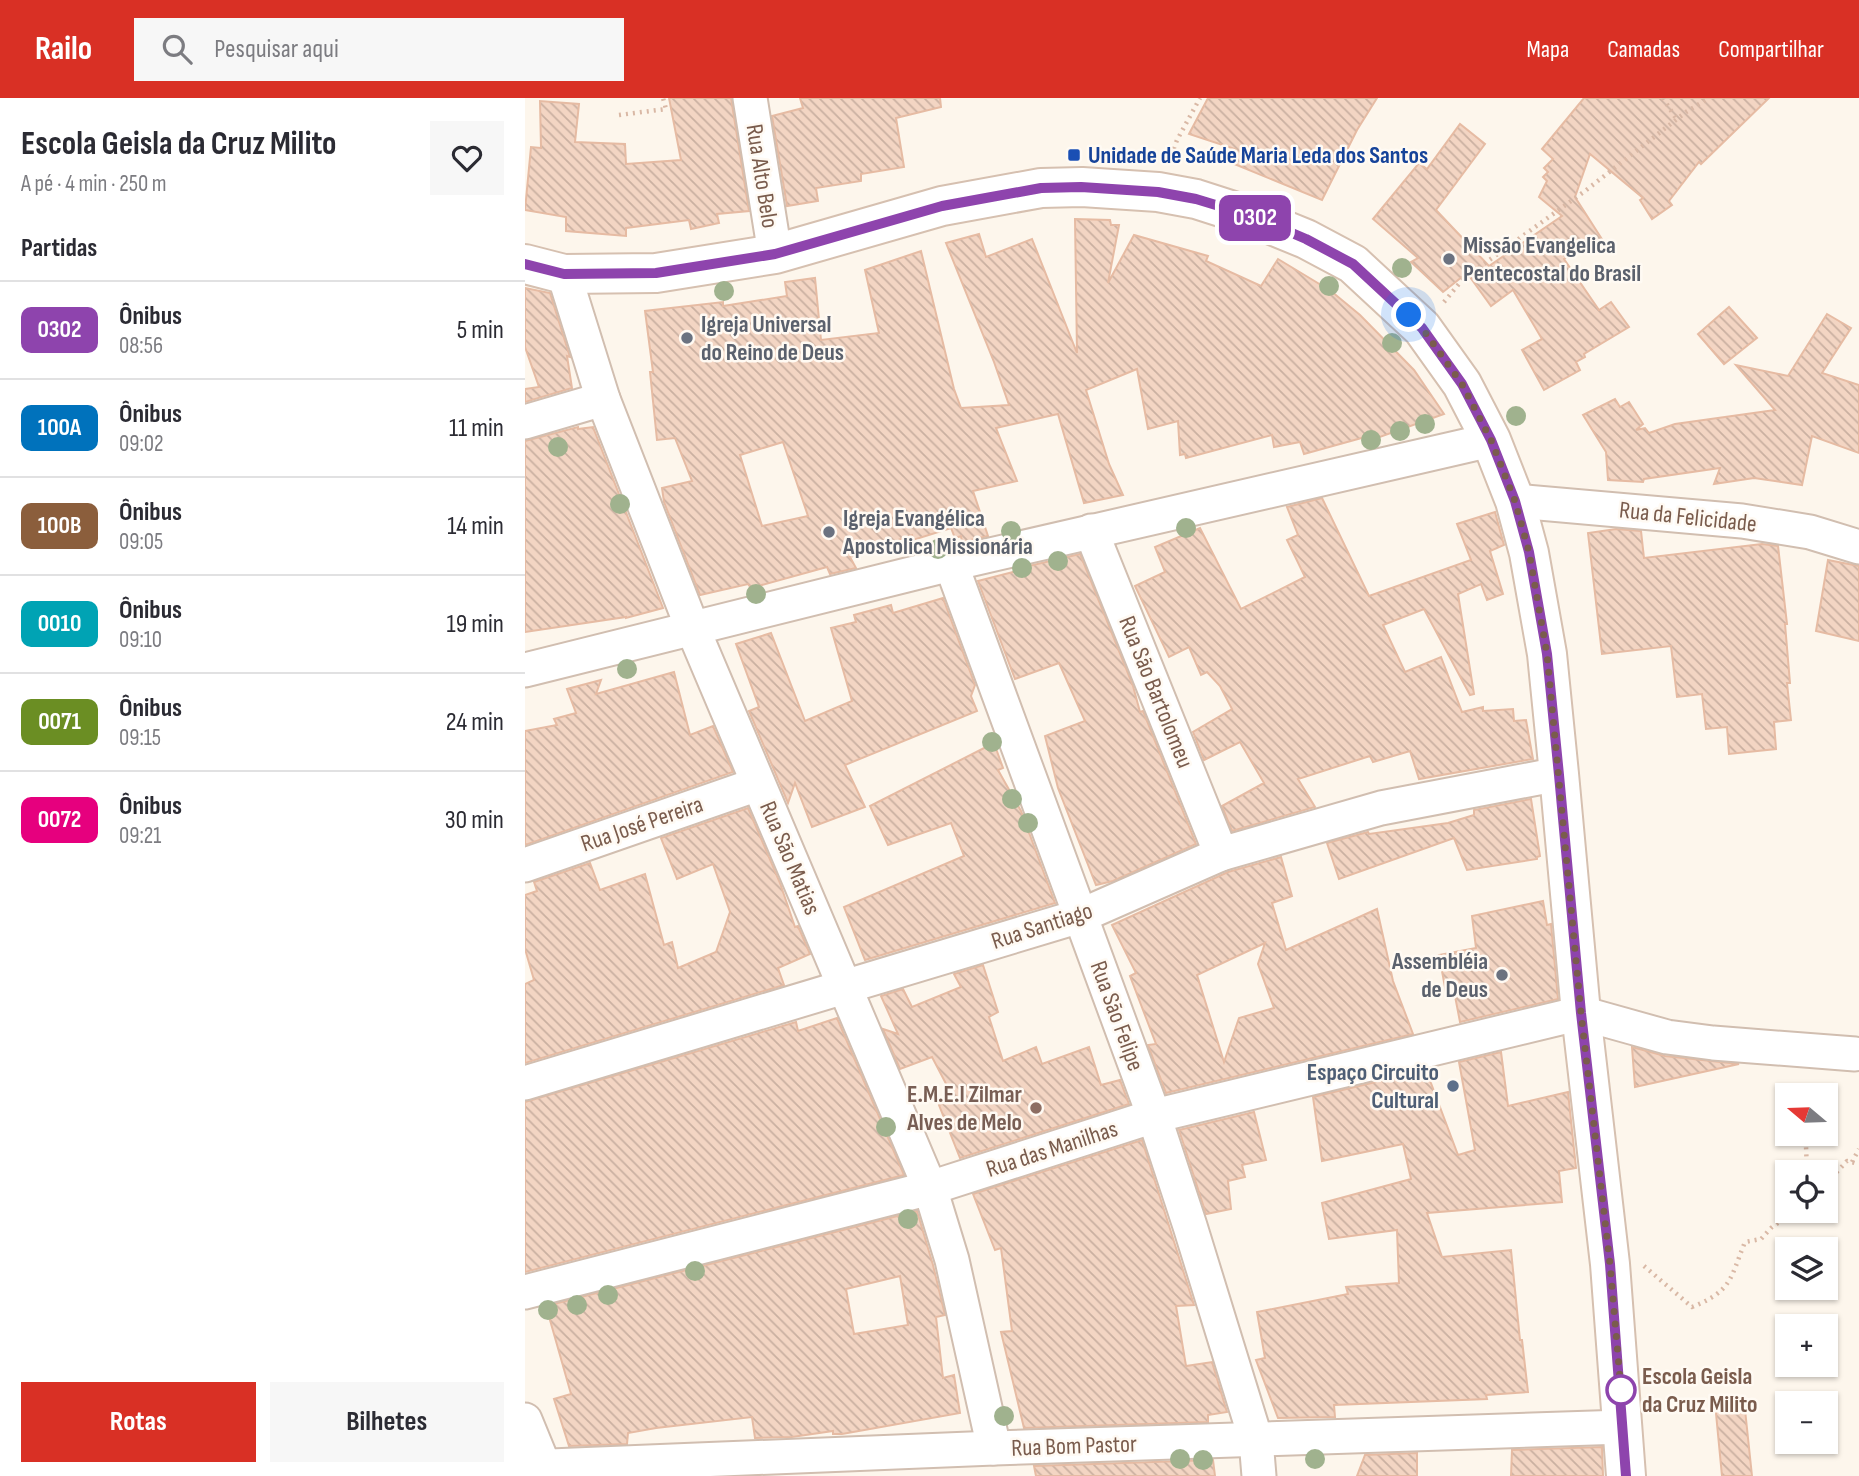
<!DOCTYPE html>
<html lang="pt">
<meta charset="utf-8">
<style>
body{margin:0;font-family:"Sofia Sans Condensed",sans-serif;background:#f7f7f7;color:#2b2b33;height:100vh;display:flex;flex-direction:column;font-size:26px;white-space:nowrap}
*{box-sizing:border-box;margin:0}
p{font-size:23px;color:#7c7c81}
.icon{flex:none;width:38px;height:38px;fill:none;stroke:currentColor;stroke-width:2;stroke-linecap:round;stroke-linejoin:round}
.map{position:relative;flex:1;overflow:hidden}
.drawer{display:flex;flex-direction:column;background:#fff;width:525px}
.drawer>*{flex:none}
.badge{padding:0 14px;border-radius:10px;font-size:24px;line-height:46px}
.needle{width:46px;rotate:289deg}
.tools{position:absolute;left:1250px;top:985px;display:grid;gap:14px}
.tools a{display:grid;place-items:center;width:63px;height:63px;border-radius:0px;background:#fff;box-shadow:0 2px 5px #0004;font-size:35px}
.you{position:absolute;width:35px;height:35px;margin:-18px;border:5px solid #fff;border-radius:50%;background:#1a73e8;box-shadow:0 0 0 10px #1a73e833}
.map>.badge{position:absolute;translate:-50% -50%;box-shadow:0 0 0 4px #fff}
h2{padding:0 21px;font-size:26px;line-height:63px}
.round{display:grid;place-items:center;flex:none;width:74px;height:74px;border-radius:0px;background:#f7f7f7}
.summary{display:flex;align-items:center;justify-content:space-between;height:119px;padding:0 21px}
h1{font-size:33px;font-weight:700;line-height:52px}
.action{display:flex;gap:14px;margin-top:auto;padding:14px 21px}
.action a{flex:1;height:80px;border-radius:0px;background:#d93025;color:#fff;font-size:28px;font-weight:700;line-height:80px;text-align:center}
.action a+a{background:#f7f7f7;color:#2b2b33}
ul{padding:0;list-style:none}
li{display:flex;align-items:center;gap:21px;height:98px;padding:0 21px;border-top:2px solid #e1e1e2}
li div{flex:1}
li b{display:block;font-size:26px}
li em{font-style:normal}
li .badge{min-width:77px;font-weight:700;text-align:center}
header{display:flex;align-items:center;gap:42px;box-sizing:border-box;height:98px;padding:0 35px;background:#d93025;color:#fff}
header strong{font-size:33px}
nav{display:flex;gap:38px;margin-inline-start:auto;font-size:24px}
.search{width:490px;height:63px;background:#f7f7f7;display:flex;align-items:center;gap:18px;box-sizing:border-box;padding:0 24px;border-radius:0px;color:#7c7c81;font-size:26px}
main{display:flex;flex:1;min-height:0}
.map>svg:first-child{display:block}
.building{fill:url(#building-back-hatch);stroke:#e6bba3;stroke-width:2;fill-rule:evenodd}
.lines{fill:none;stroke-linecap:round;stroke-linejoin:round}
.minor-casing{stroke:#d1beb0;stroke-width:37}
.secondary-casing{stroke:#d6c0b0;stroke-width:42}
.path{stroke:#d9b8a5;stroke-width:4.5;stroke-dasharray:2 5;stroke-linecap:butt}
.minor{stroke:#fff;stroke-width:33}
.secondary{stroke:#fff;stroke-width:38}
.tree{fill:#a0b28e}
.line-casing{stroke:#fff;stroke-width:16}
.line{stroke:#8e44ad;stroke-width:10}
.walk{stroke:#7a5c4d;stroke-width:7;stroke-dasharray:0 12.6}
.transit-dot{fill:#1a4fb4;stroke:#fffaf3;stroke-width:2.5}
.worship-dot{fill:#6b7280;stroke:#fffaf3;stroke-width:2.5}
.service-dot{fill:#5c6f8a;stroke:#fffaf3;stroke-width:2.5}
.education-dot{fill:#8d6e63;stroke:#fffaf3;stroke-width:2.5}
.stop-dot{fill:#fff;stroke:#8e44ad;stroke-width:3.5}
.labels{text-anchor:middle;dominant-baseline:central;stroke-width:5;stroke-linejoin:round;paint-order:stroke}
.transit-label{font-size:24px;font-weight:bold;fill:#164399;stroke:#fffaf3;text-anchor:start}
.street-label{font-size:24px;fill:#7a5c4d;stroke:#fffaf3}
.worship-label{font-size:24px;font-weight:bold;fill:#5b616d;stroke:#fffaf3;text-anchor:start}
.service-label{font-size:24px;font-weight:bold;fill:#4e5e75;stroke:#fffaf3;text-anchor:end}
.education-label{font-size:24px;font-weight:bold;fill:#785e54;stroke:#fffaf3;text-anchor:end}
.stop-label{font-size:24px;font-weight:bold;fill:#7a5c4d;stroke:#fffaf3;text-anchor:start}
</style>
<header>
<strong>Railo</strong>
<div class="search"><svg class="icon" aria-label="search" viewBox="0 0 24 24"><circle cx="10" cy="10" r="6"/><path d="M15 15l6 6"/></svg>Pesquisar aqui</div>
<nav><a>Mapa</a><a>Camadas</a><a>Compartilhar</a></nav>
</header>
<main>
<section class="drawer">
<div class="summary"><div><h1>Escola Geisla da Cruz Milito</h1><p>A pé · 4 min · 250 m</p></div><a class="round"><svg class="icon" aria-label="heart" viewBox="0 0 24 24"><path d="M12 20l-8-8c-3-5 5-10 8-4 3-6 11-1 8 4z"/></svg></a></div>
<h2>Partidas</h2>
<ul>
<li><span class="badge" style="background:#8e44ad;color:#fff">0302</span><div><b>Ônibus</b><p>08:56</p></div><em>5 min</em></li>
<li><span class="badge" style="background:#0072bc;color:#fff">100A</span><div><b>Ônibus</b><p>09:02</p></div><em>11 min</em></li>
<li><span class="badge" style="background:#8b5e3c;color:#fff">100B</span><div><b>Ônibus</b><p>09:05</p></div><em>14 min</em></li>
<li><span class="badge" style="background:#00a3b4;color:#fff">0010</span><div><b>Ônibus</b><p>09:10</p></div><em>19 min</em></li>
<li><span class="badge" style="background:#6b8e23;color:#fff">0071</span><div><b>Ônibus</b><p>09:15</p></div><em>24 min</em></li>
<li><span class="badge" style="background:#e6007e;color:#fff">0072</span><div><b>Ônibus</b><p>09:21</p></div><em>30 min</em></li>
</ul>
<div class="action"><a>Rotas</a><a>Bilhetes</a></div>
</section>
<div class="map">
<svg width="1334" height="1378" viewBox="0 0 1334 1378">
<defs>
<pattern id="building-back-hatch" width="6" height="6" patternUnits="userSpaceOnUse" patternTransform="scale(1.75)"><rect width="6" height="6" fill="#f3d5c3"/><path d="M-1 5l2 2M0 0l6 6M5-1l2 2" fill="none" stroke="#cab0a1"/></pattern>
</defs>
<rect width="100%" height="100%" fill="#fdf6ec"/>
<g class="building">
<path d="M144 0H206L224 113 192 116 194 125 166 131 164 122 101 130V138L41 133V119L0 112 6 49 16 50 15 3 54 6 50 44 100 46 101 66 156 62Z"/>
<path d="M275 0H415L416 9 371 20 379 69 336 76V83L291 90 293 103 262 108 247 18 278 10Z"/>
<path d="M683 0H852L832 32 797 102 702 63 710 51 664 36Z"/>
<path d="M1059 0H1244L1176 66 1174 64 1144 103 1147 107 1127 121 1115 102 1118 100 1065 56 1050 99 1082 149 1076 154 1065 143 1039 161 1074 212 1086 204 1104 229 1059 256 1060 259 1051 264 1055 272 1019 292 997 252 1017 241 988 192 966 208 942 175 918 194 886 164 893 160 848 121 894 65 902 71 935 26 960 46 911 112 964 168 1037 118 1014 99 1022 83 1018 79 1023 74 1019 70 1028 61 1017 51Z"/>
<path d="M550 121 585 122 586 127H594L583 185 609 137 683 158 681 163 736 188 753 161 806 193 835 217 889 272 919 316 852 340 851 336 779 356 775 344 749 349 747 337 661 360 660 356 655 357 653 323 623 331 612 271 561 292 584 366 598 397 559 405 533 316 471 330 492 383 448 393 463 438 437 444 436 438 430 440 426 430 388 442 387 437 325 459 331 470 305 476 302 469 226 490 223 486 175 497 139 404 137 390 167 383 150 340 132 342 125 274H128L120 213 198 204V208L262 198 260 184 290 180 296 242 354 235 340 172 396 153 429 291 436 310 484 307 469 264 421 145 454 136 461 159 507 141 552 255ZM258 344 283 418 237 428 215 357Z"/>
<path d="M0 190 25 195 45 259 42 258 47 290 0 304V291L14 289 0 249Z"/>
<path d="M1204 209 1232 240 1199 266 1173 236Z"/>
<path d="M1302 216 1326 230 1297 275 1334 287V355L1287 338 1277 387 1229 380 1189 386 1195 370 1119 381 1118 384 1083 382 1081 354 1058 317 1090 301 1095 309 1104 304 1118 326 1111 332 1120 330 1124 335 1150 326 1250 312 1211 267 1263 278Z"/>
<path d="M53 329V331L68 329 138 510 101 520V519L0 534V343Z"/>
<path d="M797 400 844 498 946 462 932 426 970 414 979 447 965 453 978 496 962 502 956 486 933 496 949 596 945 597 899 511 858 527 880 574 916 559 937 614 958 609V613L988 611 989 623 1001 622 1008 661 894 681 885 653 848 664 845 658 773 681 790 709 707 733 697 708 739 685 715 644 679 662 668 634 707 611 695 588 682 574 676 577 664 549 644 559 610 488 640 474 630 449 675 430 716 511 780 479 762 442 773 437 762 409Z"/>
<path d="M1091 431 1116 433 1119 460 1237 446 1253 448 1262 526H1260L1265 585H1262L1266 622 1249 624 1251 651 1204 656 1202 629 1181 631 1177 596 1152 599 1146 548 1077 556 1063 435Z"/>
<path d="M555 456 608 588 615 614 618 613 671 746 588 783 571 787 533 690 520 638 560 623 534 565 490 581 453 483 492 473 491 471Z"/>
<path d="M1303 462 1334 468V543L1291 533Z"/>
<path d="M418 500 450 587 446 598 452 613 320 667 340 709 287 729 270 685 263 705 224 613 234 609 211 546 246 535 280 623 327 603 306 530 331 524 329 517 366 507 368 515Z"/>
<path d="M149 574 165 637 188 628 208 674 0 747V633L32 627 29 621 51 615 42 591 76 582 71 596Z"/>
<path d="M469 645 478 670 473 672 496 713 530 805 340 862 319 809 439 758 426 725 363 747 345 708Z"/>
<path d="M1006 701 1015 758 1012 759V761L942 772 929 740 814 781 802 745 843 734 844 736 923 725 949 717V712Z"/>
<path d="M223 710 255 785 270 829 273 828 285 856 253 870 259 887 0 965V886L9 882 0 851V797L12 793 9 784 65 765 75 792 120 776 139 847 147 844 153 870 191 854 205 814 188 766 152 781 136 740Z"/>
<path d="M756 759 767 798 747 805 761 852 852 811 868 883 888 936 641 995 623 947 631 946 605 878 611 875 587 827 703 774ZM740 845 733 866 749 910 714 920 699 964 672 877Z"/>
<path d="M1018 803 1022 827 1026 826 1033 901 935 924 930 898 922 900 914 857 951 850 947 818Z"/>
<path d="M458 867 473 914 464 919 478 963 511 949 517 966 564 949 576 987 595 982 604 1006 435 1060 414 1007 429 1001 407 959 375 971 358 931 373 936 356 898 378 891 387 909 436 889 429 876Z"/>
<path d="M312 920 379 1077 0 1174V1004L271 924 273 933Z"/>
<path d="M1107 949 1140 958 1214 966 1110 989Z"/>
<path d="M976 954 983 1008 1043 994 1051 1070 1034 1073 1037 1104 902 1115 917 1159 986 1152 995 1242H997L1003 1294 961 1297 962 1301 809 1307 810 1319 753 1320 731 1262 740 1260 732 1214 823 1196 821 1189 874 1185 872 1132 804 1141 797 1105 886 1081 878 1046 797 1063 788 999 901 972 933 1057 950 1052 934 964Z"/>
<path d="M729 1014 741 1062 717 1067 720 1079 703 1083 706 1111 681 1116 654 1032Z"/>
<path d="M617 1042 669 1207 651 1208 661 1268 687 1264 702 1314 683 1317V1324L499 1330 476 1234 487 1233 476 1150 470 1152 448 1096Z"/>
<path d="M392 1113 408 1167 420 1217 411 1219 418 1280 429 1277 435 1315 317 1336H308V1333L267 1339 230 1340 227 1319 131 1330 103 1335 102 1346 44 1348 29 1301 46 1296 21 1208ZM375 1178 383 1227 329 1236 321 1191Z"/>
<path d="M1219 1302 1227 1378H1197L1190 1305Z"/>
<path d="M1077 1349 1078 1378H986L987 1352Z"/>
<path d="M892 1355V1378H832L840 1357Z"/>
<path d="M688 1362 690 1378H511L509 1368Z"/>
</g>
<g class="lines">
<g class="minor-casing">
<g id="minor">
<path d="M225 0 250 156"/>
<path d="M39 176 78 301 167 529 405 1090 427 1162 469 1350"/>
<path d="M0 324 78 301"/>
<path d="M990 403 1217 423 1285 434 1334 449"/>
<path d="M566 433 696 756"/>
<path d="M426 466 629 1018 665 1128 731 1342 734 1378"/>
<path d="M0 572 426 466 966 342"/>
<path d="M0 767 233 686"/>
<path d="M0 985 555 818 696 756 856 710 1034 676"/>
<path d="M0 1194 405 1090 629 1018 1056 915 1142 939 1188 945 1330 956"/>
<path d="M0 1322 23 1378"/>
<path d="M0 1369 469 1350 1099 1329"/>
</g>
</g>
<g class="secondary-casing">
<path id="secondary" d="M0 166 39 176 131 175 250 156 417 108 516 90 557 89 633 94 671 101 727 119 781 141 828 166 897 230 937 286 966 342 990 403 1004 455 1022 556 1034 676 1056 915 1085 1166 1101 1378"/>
</g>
<g class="path">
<path d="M1138 0 1152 22"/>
<path d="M94 17 141 11 138 0"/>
<path d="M644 64 652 42 675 0"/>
<path d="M919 204 938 181 1060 93 1161 14 1184 0"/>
<path d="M1253 1006 1262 1019"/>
<path d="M1277 1036 1281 1048 1282 1074"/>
<path d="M1327 1064 1334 1051"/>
<path d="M1300 1082 1309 1077 1322 1063 1334 1066"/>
<path d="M1119 1168 1167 1209C1207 1193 1205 1181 1220 1144L1236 1141 1246 1130 1269 1113"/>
</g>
<use href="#minor" class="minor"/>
<use href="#secondary" class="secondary"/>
</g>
<g class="tree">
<circle cx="877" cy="170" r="10"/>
<circle cx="804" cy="188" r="10"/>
<circle cx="199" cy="193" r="10"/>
<circle cx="867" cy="245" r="10"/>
<circle cx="991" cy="318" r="10"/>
<circle cx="900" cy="326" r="10"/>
<circle cx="875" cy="333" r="10"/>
<circle cx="846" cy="342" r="10"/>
<circle cx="33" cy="349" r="10"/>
<circle cx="95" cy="406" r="10"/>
<circle cx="661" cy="430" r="10"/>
<circle cx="486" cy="433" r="10"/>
<circle cx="413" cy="451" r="10"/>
<circle cx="533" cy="463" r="10"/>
<circle cx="497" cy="470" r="10"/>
<circle cx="231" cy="496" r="10"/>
<circle cx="102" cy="571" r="10"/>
<circle cx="467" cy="644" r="10"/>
<circle cx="487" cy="701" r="10"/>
<circle cx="503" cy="725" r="10"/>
<circle cx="361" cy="1029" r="10"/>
<circle cx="383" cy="1121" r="10"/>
<circle cx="170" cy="1173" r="10"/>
<circle cx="83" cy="1197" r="10"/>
<circle cx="52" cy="1207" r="10"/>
<circle cx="23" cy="1212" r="10"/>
<circle cx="479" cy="1318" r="10"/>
<circle cx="655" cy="1361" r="10"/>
<circle cx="790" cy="1361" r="10"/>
<circle cx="678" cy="1362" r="10"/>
</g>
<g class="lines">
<g class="line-casing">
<path id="line" d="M0 166 39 176 131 175 250 156 417 108 516 90 556 89 633 94 671 101 727 118 781 141 828 166 897 230 937 286 966 342 990 403 1004 454 1022 556 1034 677 1056 915 1085 1166 1101 1378"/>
</g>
<use href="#line" class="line"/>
<path class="walk" d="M884 217 897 230 937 286 966 342 990 403 1004 454 1022 556 1056 915 1085 1166 1096 1292"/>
</g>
<rect class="transit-dot" x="542" y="50" width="14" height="14" rx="3.5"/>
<g class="worship-dot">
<circle cx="924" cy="161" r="7"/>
<circle cx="162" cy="240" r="7"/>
<circle cx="304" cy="434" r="7"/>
<circle cx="977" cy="877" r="7"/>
</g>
<circle class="service-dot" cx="928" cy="988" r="7"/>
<circle class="education-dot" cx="511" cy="1010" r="7"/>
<circle class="stop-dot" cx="1096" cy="1292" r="14"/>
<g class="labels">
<g class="transit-label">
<text x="563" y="57">Unidade de Saúde Maria Leda dos Santos</text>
</g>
<g class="street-label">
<text transform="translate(237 78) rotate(81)">Rua Alto Belo</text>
<text transform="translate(1163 419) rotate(6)">Rua da Felicidade</text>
<text transform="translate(631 594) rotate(68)">Rua São Bartolomeu</text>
<text transform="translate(117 726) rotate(-19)">Rua José Pereira</text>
<text transform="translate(265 760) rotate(67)">Rua São Matias</text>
<text transform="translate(517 828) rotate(-18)">Rua Santiago</text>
<text transform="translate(592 918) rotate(70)">Rua São Felipe</text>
<text transform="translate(527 1051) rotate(-18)">Rua das Manilhas</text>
<text transform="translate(549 1348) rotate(-2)">Rua Bom Pastor</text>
</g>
<g class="worship-label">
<text x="938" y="147">Missão Evangelica<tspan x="938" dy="28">Pentecostal do Brasil</tspan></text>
<text x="176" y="226">Igreja Universal<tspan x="176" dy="28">do Reino de Deus</tspan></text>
<text x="318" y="420">Igreja Evangélica<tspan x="318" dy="28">Apostolica Missionária</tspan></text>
<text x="963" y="863" text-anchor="end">Assembléia<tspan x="963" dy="28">de Deus</tspan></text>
</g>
<g class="service-label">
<text x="914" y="974">Espaço Circuito<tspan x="914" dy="28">Cultural</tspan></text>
</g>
<g class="education-label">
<text x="497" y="996">E.M.E.I Zilmar<tspan x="497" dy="28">Alves de Melo</tspan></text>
</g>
<g class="stop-label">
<text x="1117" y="1278">Escola Geisla<tspan x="1117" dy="28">da Cruz Milito</tspan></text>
</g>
</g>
</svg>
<div class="tools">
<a><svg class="needle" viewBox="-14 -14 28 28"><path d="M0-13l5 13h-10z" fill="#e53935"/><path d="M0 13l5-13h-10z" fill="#7c7c81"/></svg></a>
<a><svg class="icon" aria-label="locate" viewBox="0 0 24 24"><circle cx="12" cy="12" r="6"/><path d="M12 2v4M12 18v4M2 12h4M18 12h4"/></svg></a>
<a><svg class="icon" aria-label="layers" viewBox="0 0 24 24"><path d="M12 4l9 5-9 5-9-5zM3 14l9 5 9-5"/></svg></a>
<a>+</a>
<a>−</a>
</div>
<div class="you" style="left:884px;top:217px"></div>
<b class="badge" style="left:730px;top:120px;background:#8e44ad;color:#fff">0302</b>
</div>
</main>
